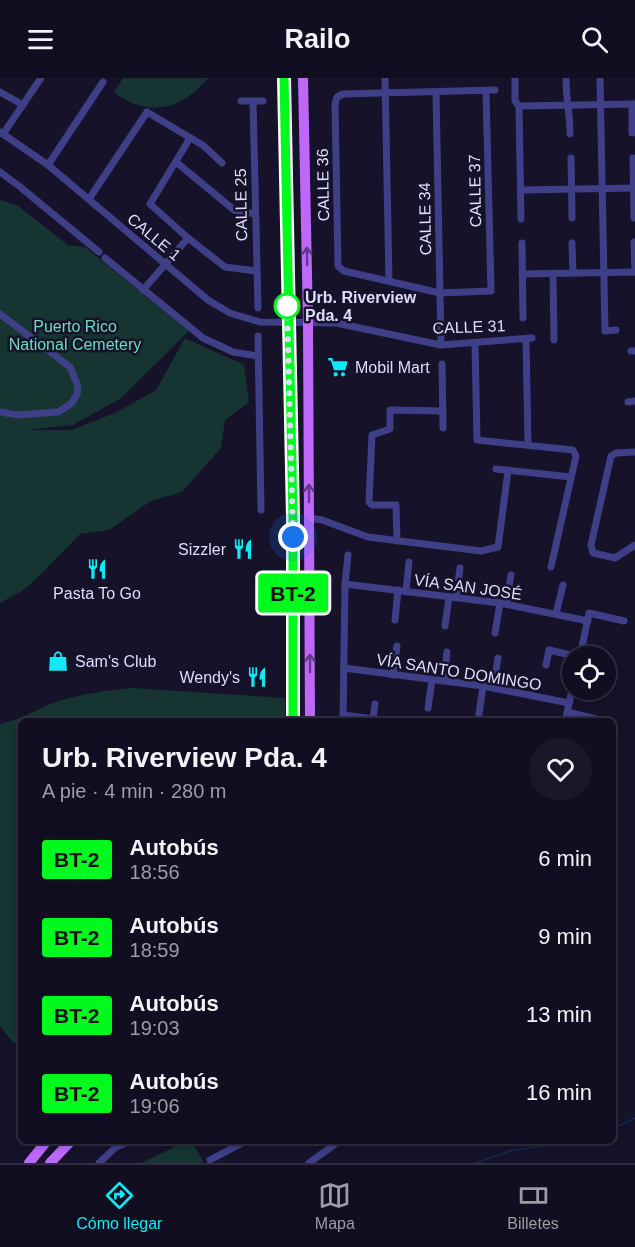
<!DOCTYPE html>
<html lang="es">
<meta charset="utf-8">
<style>
body{margin:0;font-family:Arial,sans-serif;background:#191729;color:#f1f3f6;height:100vh;display:flex;flex-direction:column;font-size:22px;white-space:nowrap}
*{box-sizing:border-box;margin:0}
p{font-size:20px;color:#9c9ca5}
.icon{flex:none;width:33px;height:33px;fill:none;stroke:currentColor;stroke-width:2;stroke-linecap:round;stroke-linejoin:round}
.map{position:relative;flex:1;overflow:hidden}
.sheet{position:absolute;left:18px;top:640px;width:598px;height:426px;display:flex;flex-direction:column;background:#100e20;border-radius:9px;box-shadow:0 3px 9px #0003,0 0 0 2px #302e3e}
.sheet>*{flex:none}
.badge{padding:0 12px;border-radius:4px;font-size:21px;line-height:39px}
.controls{position:absolute;left:562px;top:568px;display:grid;gap:12px}
.controls a{display:grid;place-items:center;width:54px;height:54px;border-radius:50%;background:#100e20;box-shadow:0 3px 9px #0003,0 0 0 2px #302e3e;font-size:30px}
.you{position:absolute;width:30px;height:30px;margin:-15px;border:4px solid #fff;border-radius:50%;background:#1a73e8;box-shadow:0 0 0 9px #1a73e833}
.map>.badge{position:absolute;translate:-50% -50%;box-shadow:0 0 0 3px #fff}
.round{display:grid;place-items:center;flex:none;width:63px;height:63px;border-radius:32px;background:#191729}
.headline{display:flex;align-items:center;justify-content:space-between;height:102px;padding:0 24px}
h1{font-size:28px;font-weight:700;line-height:45px}
ul{padding:0;list-style:none}
li{display:flex;align-items:center;gap:18px;height:78px;padding:0 24px}
li div{flex:1}
li b{display:block;font-size:22px}
li em{font-style:normal}
li .badge{min-width:66px;font-weight:700;text-align:center}
header{display:flex;justify-content:space-between;align-items:center;height:78px;padding:0 24px;background:#100e20;font-size:27px;font-weight:700}
.menu{display:flex;justify-content:space-around;align-items:center;height:84px;border-top:2px solid #302e3e;background:#100e20;font-size:16px;color:#9c9ca5}
.menu a{display:grid;justify-items:center;gap:3px}
.menu .on{color:#10e8f7}
.map>svg:first-child{display:block}
.green{fill:#153432}
.lines{fill:none;stroke-linecap:round;stroke-linejoin:round}
.stream{stroke:#112b4f;stroke-width:1.5}
.street{stroke:#3f3f88;stroke-width:7}
.primary{stroke:#be68fa;stroke-width:10}
.oneway{stroke:#613988}
.line-casing{stroke:#fff;stroke-width:14}
.line{stroke:#00fa1d;stroke-width:9}
.walk{stroke:#dfddfe;stroke-width:6;stroke-dasharray:0 10.8}
.stop-dot{fill:#fff;stroke:#00fa1d;stroke-width:3}
.labels{text-anchor:middle;dominant-baseline:central;stroke-width:5;stroke-linejoin:round;paint-order:stroke}
.street-label{font-size:16px;fill:#dfddfe;stroke:#15122a}
.stop-label{font-size:16px;font-weight:bold;fill:#dfddfe;stroke:#15122a;text-anchor:start}
.park-label{font-size:16px;fill:#69ddbc;stroke:#15122a}
.poi-label{font-size:16px;fill:#dfddfe;stroke:#15122a;text-anchor:start}
</style>
<header><svg class="icon" aria-label="menu" viewBox="0 0 24 24"><path d="M4 6h16M4 12h16M4 18h16"/></svg>Railo<svg class="icon" aria-label="search" viewBox="0 0 24 24"><circle cx="10" cy="10" r="6"/><path d="M15 15l6 6"/></svg></header>
<div class="map">
<svg width="635" height="1085" viewBox="0 0 635 1085">
<rect width="100%" height="100%" fill="#15122a"/>
<g class="green">
<path d="M123 0H208C183 31 148 41 114 14Z"/>
<path d="M0 122 18 128 68 167 85 169 189 253 120 321 73 347 26 352H71L115 335 156 312 185 260 244 287 249 324 225 342 221 370 182 414 151 423 109 452 80 456 38 499 22 513 0 525Z"/>
<path d="M133 610 285 620V643L21 644V969L12 963 0 948V646C19 642 35 632 53 625 79 616 106 612 133 610Z"/>
<path d="M185 1064H192L204 1085H141Z"/>
</g>
<g class="lines">
<g class="stream">
<path d="M614 1050 635 1040"/>
<path d="M476 1085 510 1073 567 1064"/>
</g>
<g class="street">
<path d="M385 0 389 203"/>
<path d="M515 0V23L519 28 521 141"/>
<path d="M566 0C566 20 570 36 570 56"/>
<path d="M600 0 605 253 616 252"/>
<path d="M486 13 491 213 440 215 344 193 338 188 335 26 337 19 343 16 495 12"/>
<path d="M0 14 23 27"/>
<path d="M436 14 441 267"/>
<path d="M241 23H263"/>
<path d="M253 23 258 230"/>
<path d="M632 26V55"/>
<path d="M519 28 635 26"/>
<path d="M0 54 48 87 208 222 230 235 260 244 336 245 441 267 532 260"/>
<path d="M3 56 41 0"/>
<path d="M190 60 150 126 188 160 225 189 256 193"/>
<path d="M571 80 572 140"/>
<path d="M633 80 634 140"/>
<path d="M176 84 234 132 255 136"/>
<path d="M48 87 103 4"/>
<path d="M0 94 19 108 99 174"/>
<path d="M521 112 635 110"/>
<path d="M89 121 147 34 204 68 222 85"/>
<path d="M634 164 635 194"/>
<path d="M522 165 523 240"/>
<path d="M572 165 573 195"/>
<path d="M105 180 203 260 233 274 258 278"/>
<path d="M553 195 554 262"/>
<path d="M522 196 635 194"/>
<path d="M143 212 188 160"/>
<path d="M0 236 70 289 78 308 77 316 72 325 58 334 18 337 0 334"/>
<path d="M258 258 261 432"/>
<path d="M526 261 528 366"/>
<path d="M475 265 477 362 573 372 576 378 551 489"/>
<path d="M631 273H635"/>
<path d="M442 286 443 350"/>
<path d="M628 324 635 323"/>
<path d="M635 374 616 375 611 378 591 467 593 475 615 480 635 467"/>
<path d="M496 391 571 399"/>
<path d="M309 440 322 442 368 459 481 473 498 469 508 393"/>
<path d="M397 463 396 427H372L369 424 372 357 390 351V332L443 333"/>
<path d="M345 506 500 525 588 543"/>
<path d="M406 513 409 484"/>
<path d="M456 520 460 490"/>
<path d="M506 526 511 497"/>
<path d="M556 536 563 507"/>
<path d="M395 542 398 512"/>
<path d="M445 548 449 519"/>
<path d="M495 555 500 525"/>
<path d="M580 579 589 535 624 543"/>
<path d="M546 587 549 572 579 579"/>
<path d="M344 590 483 608 569 625"/>
<path d="M606 591H607"/>
<path d="M393 597 397 568"/>
<path d="M444 603 447 574"/>
<path d="M493 610 498 580"/>
<path d="M428 630 432 602"/>
<path d="M567 634 596 641"/>
<path d="M479 636 483 608"/>
<path d="M343 637 373 641 375 626"/>
<path d="M343 644 345 506 348 477"/>
<path d="M565 644 573 608"/>
<path d="M210 1082 244 1064"/>
<path d="M99 1085 116 1069 128 1064"/>
<path d="M309 1085 338 1064"/>
</g>
<g class="primary">
<path d="M284 0 293 440V644"/>
<path d="M303 0 308 245 310 644"/>
<path d="M29 1085 46 1064"/>
<path d="M50 1085 70 1064"/>
</g>
</g>
<defs><path id="oneway-shaft" d="M-6 0H5M1.5-3L5.5 0L1.5 3" fill="none" stroke-width="1.6" stroke-linecap="round" stroke-linejoin="round" transform="scale(1.5)"/></defs>
<g class="oneway">
<use href="#oneway-shaft" transform="translate(307 178) rotate(-91)"/>
<use href="#oneway-shaft" transform="translate(309 415) rotate(-90)"/>
<use href="#oneway-shaft" transform="translate(310 585) rotate(-90)"/>
</g>
<g class="lines">
<g class="line-casing">
<path id="line" d="M284 0 293 440V644"/>
</g>
<use href="#line" class="line"/>
<path class="walk" d="M287 228V223L293 459"/>
</g>
<defs>
<g id="supermarket-bare" transform="scale(1.62)"><path d="M-6-5.5h2.5l.6 2H6L4.5 2H-2.5L-4.4-4H-6ZM-1.5 3.2a1.3 1.3 0 1 0 .1 0ZM3 3.2a1.3 1.3 0 1 0 .1 0Z" fill="#10e8f7" stroke="#15122a" stroke-width="2.5" paint-order="stroke"/></g>
<g id="restaurant-bare" transform="scale(1.62)"><path d="M-5-6h1v4h1v-4h1v4h1v-4h1v5L-1.5 .5V6h-2V.5L-5-1ZM5-6V6H3V1.5H1.5Q1.5-4 5-6Z" fill="#10e8f7" stroke="#15122a" stroke-width="2.5" paint-order="stroke"/></g>
<g id="shop-bare" transform="scale(1.62)"><path d="M-5-2.5h2.3a2.7 3.5 0 0 1 5.4 0H5L5.5 6h-11ZM-1.5-2.5h3a1.5 2.3 0 0 0-3 0Z" fill="#10e8f7" stroke="#15122a" stroke-width="2.5" paint-order="stroke"/></g>
</defs>
<g fill-rule="evenodd">
<use href="#supermarket-bare" x="338" y="289"/>
<use href="#restaurant-bare" x="243" y="471"/>
<use href="#restaurant-bare" x="97" y="491"/>
<use href="#shop-bare" x="58" y="583"/>
<use href="#restaurant-bare" x="257" y="599"/>
</g>
<circle class="stop-dot" cx="287" cy="228" r="12"/>
<g class="labels">
<g class="street-label">
<text transform="translate(323 107) rotate(-91)">CALLE 36</text>
<text transform="translate(475 113) rotate(-91)">CALLE 37</text>
<text transform="translate(241 127) rotate(-91)">CALLE 25</text>
<text transform="translate(425 141) rotate(-91)">CALLE 34</text>
<text transform="translate(154 159) rotate(40)">CALLE 1</text>
<text transform="translate(469 249) rotate(-2)">CALLE 31</text>
<text transform="translate(468 509) rotate(8)">VÍA SAN JOSÉ</text>
<text transform="translate(459 594) rotate(9)">VÍA SANTO DOMINGO</text>
</g>
<g class="stop-label">
<text x="305" y="219">Urb. Riverview<tspan x="305" dy="18">Pda. 4</tspan></text>
</g>
<g class="park-label">
<text x="75" y="248">Puerto Rico<tspan x="75" dy="18">National Cemetery</tspan></text>
</g>
<g class="poi-label">
<text x="355" y="289">Mobil Mart</text>
<text x="226" y="471" text-anchor="end">Sizzler</text>
<text x="97" y="515" text-anchor="middle">Pasta To Go</text>
<text x="75" y="583">Sam's Club</text>
<text x="240" y="599" text-anchor="end">Wendy's</text>
</g>
</g>
</svg>
<div class="controls">
<a><svg class="icon" aria-label="locate" viewBox="0 0 24 24"><circle cx="12" cy="12" r="6"/><path d="M12 2v4M12 18v4M2 12h4M18 12h4"/></svg></a>
</div>
<div class="you" style="left:293px;top:459px"></div>
<b class="badge" style="left:293px;top:515px;background:#00fa1d;color:#111">BT-2</b>
<section class="sheet">
<div class="headline"><div><h1>Urb. Riverview Pda. 4</h1><p>A pie · 4 min · 280 m</p></div><a class="round"><svg class="icon" aria-label="heart" viewBox="0 0 24 24"><path d="M12 20l-8-8c-3-5 5-10 8-4 3-6 11-1 8 4z"/></svg></a></div>
<ul>
<li><span class="badge" style="background:#00fa1d;color:#111">BT-2</span><div><b>Autobús</b><p>18:56</p></div><em>6 min</em></li>
<li><span class="badge" style="background:#00fa1d;color:#111">BT-2</span><div><b>Autobús</b><p>18:59</p></div><em>9 min</em></li>
<li><span class="badge" style="background:#00fa1d;color:#111">BT-2</span><div><b>Autobús</b><p>19:03</p></div><em>13 min</em></li>
<li><span class="badge" style="background:#00fa1d;color:#111">BT-2</span><div><b>Autobús</b><p>19:06</p></div><em>16 min</em></li>
</ul>
</section>
</div>
<nav class="menu">
<a class="on"><svg class="icon" aria-label="directions" viewBox="0 0 24 24"><path d="M12 3l9 9-9 9-9-9zM9 14v-3h6M13 9l2 2-2 2"/></svg>Cómo llegar</a>
<a><svg class="icon" aria-label="map" viewBox="0 0 24 24"><path d="M3 6l6-2 6 2 6-2v14l-6 2-6-2-6 2zM9 4v14M15 6v14"/></svg>Mapa</a>
<a><svg class="icon" aria-label="tickets" viewBox="0 0 24 24"><path d="M3 7h18v10H3zM15 7v10"/></svg>Billetes</a>
</nav>
